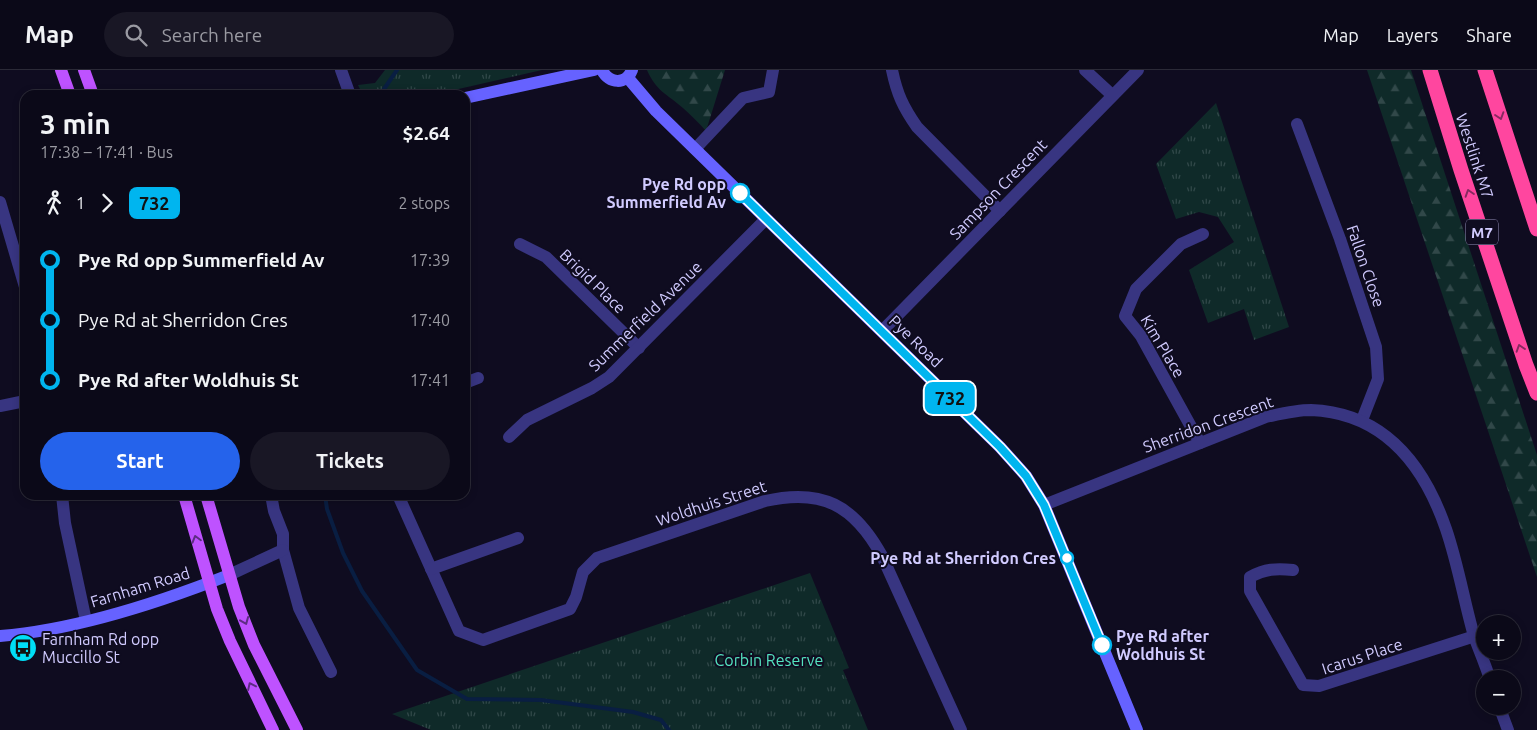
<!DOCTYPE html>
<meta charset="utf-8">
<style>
body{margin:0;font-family:Ubuntu,sans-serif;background:#191725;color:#f1f3f6;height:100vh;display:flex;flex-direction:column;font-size:19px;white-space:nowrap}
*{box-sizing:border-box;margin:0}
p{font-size:16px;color:#9a9aa2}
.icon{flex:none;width:28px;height:28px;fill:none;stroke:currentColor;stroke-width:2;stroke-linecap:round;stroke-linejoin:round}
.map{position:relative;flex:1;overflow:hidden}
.panel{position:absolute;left:20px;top:20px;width:450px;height:410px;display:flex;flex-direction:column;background:#0b0918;border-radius:15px;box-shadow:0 2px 8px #0003,0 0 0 1px #2b2a37}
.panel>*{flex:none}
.badge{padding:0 10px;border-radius:8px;font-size:18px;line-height:32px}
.buttons{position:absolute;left:1476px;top:545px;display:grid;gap:10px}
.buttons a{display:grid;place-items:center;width:45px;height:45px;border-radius:50%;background:#0b0918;box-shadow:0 2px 8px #0003,0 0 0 1px #2b2a37;font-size:25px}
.map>.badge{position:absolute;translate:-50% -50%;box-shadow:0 0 0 2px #fff}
.legs{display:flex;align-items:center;gap:8px;height:55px;padding:0 20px;font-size:16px}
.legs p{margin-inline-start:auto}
.summary{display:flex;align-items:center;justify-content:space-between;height:85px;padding:0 20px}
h1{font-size:28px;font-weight:700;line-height:38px}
.cta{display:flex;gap:10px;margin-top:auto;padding:10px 20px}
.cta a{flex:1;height:58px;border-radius:30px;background:#2563eb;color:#fff;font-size:20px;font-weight:700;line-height:58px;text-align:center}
.cta a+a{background:#191725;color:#f1f3f6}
ul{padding:0 20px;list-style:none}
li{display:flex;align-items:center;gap:18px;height:60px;font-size:19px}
li i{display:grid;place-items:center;width:8px;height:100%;margin:0 6px;background:currentColor}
li i::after{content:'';width:12px;height:12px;margin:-6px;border:4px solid;border-radius:50%;background:#0b0918}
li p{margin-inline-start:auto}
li:first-child i{background:linear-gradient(#0000 50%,currentColor 0)}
li:last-child i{background:linear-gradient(currentColor 50%,#0000 0)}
header{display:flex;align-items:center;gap:30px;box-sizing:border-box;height:70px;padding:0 25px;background:#0b0918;border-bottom:1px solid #2b2a37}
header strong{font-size:24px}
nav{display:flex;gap:28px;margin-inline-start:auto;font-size:18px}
.search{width:350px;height:45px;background:#191725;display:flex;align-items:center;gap:12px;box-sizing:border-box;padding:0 18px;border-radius:28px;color:#9a9aa2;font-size:19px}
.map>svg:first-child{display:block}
.forest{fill:url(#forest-firs)}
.park{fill:url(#park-tufts)}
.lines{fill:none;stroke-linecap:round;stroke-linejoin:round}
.stream{stroke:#091e42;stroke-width:4}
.street{stroke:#383581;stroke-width:12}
.secondary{stroke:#6662ff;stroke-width:12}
.primary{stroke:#be52ff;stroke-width:12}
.highway{stroke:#ff469f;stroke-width:15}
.oneway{stroke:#872960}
.oneway2{stroke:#5e2c84}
.line-1-casing{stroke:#fff;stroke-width:11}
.line-1{stroke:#00b5ef;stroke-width:8}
.stop-1-dot{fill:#fff;stroke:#00b5ef;stroke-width:2.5}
.labels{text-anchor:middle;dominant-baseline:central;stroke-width:4;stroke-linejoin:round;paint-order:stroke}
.shield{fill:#0f0c20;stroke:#9792bc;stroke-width:1}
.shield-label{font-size:15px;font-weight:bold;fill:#d1cbff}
.street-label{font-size:16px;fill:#d1cbff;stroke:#0f0c20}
.stop-label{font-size:16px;font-weight:bold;fill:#d1cbff;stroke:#0f0c20;text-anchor:end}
.poi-label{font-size:16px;fill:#d1cbff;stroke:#0f0c20;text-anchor:start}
.park-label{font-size:16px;fill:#54e2bf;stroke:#0f0c20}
</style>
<header>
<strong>Map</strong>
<div class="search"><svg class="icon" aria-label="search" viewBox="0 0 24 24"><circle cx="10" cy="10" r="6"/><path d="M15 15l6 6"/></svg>Search here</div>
<nav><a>Map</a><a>Layers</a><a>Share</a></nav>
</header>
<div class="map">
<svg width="1537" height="660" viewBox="0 0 1537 660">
<defs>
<pattern id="forest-firs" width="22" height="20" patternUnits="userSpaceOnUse" patternTransform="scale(1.25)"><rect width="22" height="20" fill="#0f2a29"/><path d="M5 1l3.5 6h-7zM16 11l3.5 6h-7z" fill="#314849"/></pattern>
<pattern id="park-tufts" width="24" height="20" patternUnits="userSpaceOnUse" patternTransform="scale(1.25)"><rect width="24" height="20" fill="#0f2a29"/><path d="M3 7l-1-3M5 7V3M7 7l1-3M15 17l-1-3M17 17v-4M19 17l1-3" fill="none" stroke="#314849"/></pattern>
</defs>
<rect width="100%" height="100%" fill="#0f0c20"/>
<g class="forest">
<path d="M647 0H725L706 61C699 53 691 45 683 38 667 24 656 21 647 0Z"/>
<path d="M1367 0H1411L1537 385V507Z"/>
</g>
<g class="park">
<path d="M385 0H542L432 25H363L358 15 375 13Z"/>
<path d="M1216 33 1289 257 1254 270 1244 239 1208 253 1189 200 1234 172 1218 147 1199 142 1176 149 1156 94Z"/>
<path d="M810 503 849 598 843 600 868 660H431L392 644Z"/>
</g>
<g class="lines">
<g class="stream">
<path d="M382 22 397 0"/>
<path d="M325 425 327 439 343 483 362 521 417 600 467 629 541 630 633 642 661 650 669 660"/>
</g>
<g class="street">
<path d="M341 0 350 25"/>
<path d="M892 0C897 24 903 37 917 57L1000 141"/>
<path d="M1085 0 1112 25"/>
<path d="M1297 54 1340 169 1376 277 1378 309 1362 350"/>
<path d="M695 79 743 28 769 22 773 0"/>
<path d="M0 132 25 217"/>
<path d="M520 174 546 187 639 278"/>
<path d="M882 261 1138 0"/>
<path d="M465 313 478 308"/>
<path d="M0 336 25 331"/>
<path d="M509 367 527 350 592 318 609 307 766 149"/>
<path d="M1200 373 1141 266 1125 246 1136 219 1181 174 1203 164"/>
<path d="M62 425 65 453 86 551"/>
<path d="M271 425 274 441 283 464V480L299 538 331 602"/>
<path d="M398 425 459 561 483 570 570 539 576 527 583 502 597 488 765 431C822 418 854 435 882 486L961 660"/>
<path d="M1044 435 1266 347C1280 344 1296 340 1311 340 1384 343 1424 395 1446 459 1458 494 1464 531 1474 566 1479 580 1485 594 1490 609"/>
<path d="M431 499 518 468"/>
<path d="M1293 500C1276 498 1265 499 1250 507V521L1303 615 1319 616 1475 566"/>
<path d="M229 505 283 480"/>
<path d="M1499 636 1508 660"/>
</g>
<g class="secondary">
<path d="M602 0C609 14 626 15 632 0"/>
<path d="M628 8 656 41 1000 377 1026 406 1044 435 1137 660"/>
<path d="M465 28 594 0"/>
<path d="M0 566C75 560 158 533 229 505"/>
</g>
<g class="primary">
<path d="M61 0 70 25"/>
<path d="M84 0 93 25"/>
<path d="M184 425 217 539 230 571 273 660"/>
<path d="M206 425 239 537 254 575 297 660"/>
</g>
<g class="highway">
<path d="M1430 0 1461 100 1526 295 1537 323"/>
<path d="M1485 0 1537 159"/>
</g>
</g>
<defs><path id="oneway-chevron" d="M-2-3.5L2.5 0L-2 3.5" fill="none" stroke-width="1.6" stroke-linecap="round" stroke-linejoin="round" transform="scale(1.25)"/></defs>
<g class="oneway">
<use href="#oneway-chevron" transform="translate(1500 46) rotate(72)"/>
<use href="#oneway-chevron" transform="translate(1469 123) rotate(-108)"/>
<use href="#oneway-chevron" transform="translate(1520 278) rotate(-108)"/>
</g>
<g class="oneway2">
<use href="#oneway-chevron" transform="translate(196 469) rotate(-106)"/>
<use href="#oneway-chevron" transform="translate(245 551) rotate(68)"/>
<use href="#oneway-chevron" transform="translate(251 616) rotate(-115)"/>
</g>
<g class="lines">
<g class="line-1-casing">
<path id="line-1" d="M740 123 1000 377 1026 406 1044 435 1102 575"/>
</g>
<use href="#line-1" class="line-1"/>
</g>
<defs>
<g id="bus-disc" transform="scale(1.4375)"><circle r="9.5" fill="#00def6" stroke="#0f0c20"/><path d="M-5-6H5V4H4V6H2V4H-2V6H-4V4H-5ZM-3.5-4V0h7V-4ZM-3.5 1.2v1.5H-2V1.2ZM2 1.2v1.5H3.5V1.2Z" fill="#111"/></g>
</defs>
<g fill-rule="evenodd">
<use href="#bus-disc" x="23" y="578"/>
</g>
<g class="stop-1-dot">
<circle cx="740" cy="123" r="9"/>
<circle cx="1067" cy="488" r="6"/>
<circle cx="1102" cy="575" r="9"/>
</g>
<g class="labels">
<rect class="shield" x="1466" y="149.5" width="32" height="25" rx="4"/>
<g class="shield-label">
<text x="1482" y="162">M7</text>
</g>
<g class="street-label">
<text transform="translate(1475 86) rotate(72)">Westlink M7</text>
<text transform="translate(998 119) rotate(-46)">Sampson Crescent</text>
<text transform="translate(1366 196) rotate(71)">Fallon Close</text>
<text transform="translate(593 211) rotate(44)">Brigid Place</text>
<text transform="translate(645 246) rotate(-44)">Summerfield Avenue</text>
<text transform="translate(916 271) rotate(44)">Pye Road</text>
<text transform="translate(1163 276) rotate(59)">Kim Place</text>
<text transform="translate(1208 354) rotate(-20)">Sherridon Crescent</text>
<text transform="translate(711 433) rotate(-18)">Woldhuis Street</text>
<text transform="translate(140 517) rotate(-17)">Farnham Road</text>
<text transform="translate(1362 586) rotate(-18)">Icarus Place</text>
</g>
<g class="stop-label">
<text x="726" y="114">Pye Rd opp<tspan x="726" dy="18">Summerfield Av</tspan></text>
<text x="1056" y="488">Pye Rd at Sherridon Cres</text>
<text x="1116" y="566" text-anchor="start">Pye Rd after<tspan x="1116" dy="18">Woldhuis St</tspan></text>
</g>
<g class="poi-label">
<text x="42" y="569">Farnham Rd opp<tspan x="42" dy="18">Muccillo St</tspan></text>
</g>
<g class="park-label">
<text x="769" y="590">Corbin Reserve</text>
</g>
</g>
</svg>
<div class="buttons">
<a>+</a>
<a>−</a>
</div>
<b class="badge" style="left:950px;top:328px;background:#00b5ef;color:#111">732</b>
<section class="panel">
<div class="summary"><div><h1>3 min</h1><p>17:38 – 17:41 · Bus</p></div><b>$2.64</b></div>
<div class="legs"><svg class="icon" aria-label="walk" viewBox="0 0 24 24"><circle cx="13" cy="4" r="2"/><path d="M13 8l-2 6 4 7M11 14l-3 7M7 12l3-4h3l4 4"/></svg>1<svg class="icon" aria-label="forward" viewBox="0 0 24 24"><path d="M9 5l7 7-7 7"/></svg><b class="badge" style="background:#00b5ef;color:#111">732</b><p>2 stops</p></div>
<ul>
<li><i style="color:#00b5ef"></i><b>Pye Rd opp Summerfield Av</b><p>17:39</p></li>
<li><i style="color:#00b5ef"></i><span>Pye Rd at Sherridon Cres</span><p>17:40</p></li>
<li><i style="color:#00b5ef"></i><b>Pye Rd after Woldhuis St</b><p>17:41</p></li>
</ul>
<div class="cta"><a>Start</a><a>Tickets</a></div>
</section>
</div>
